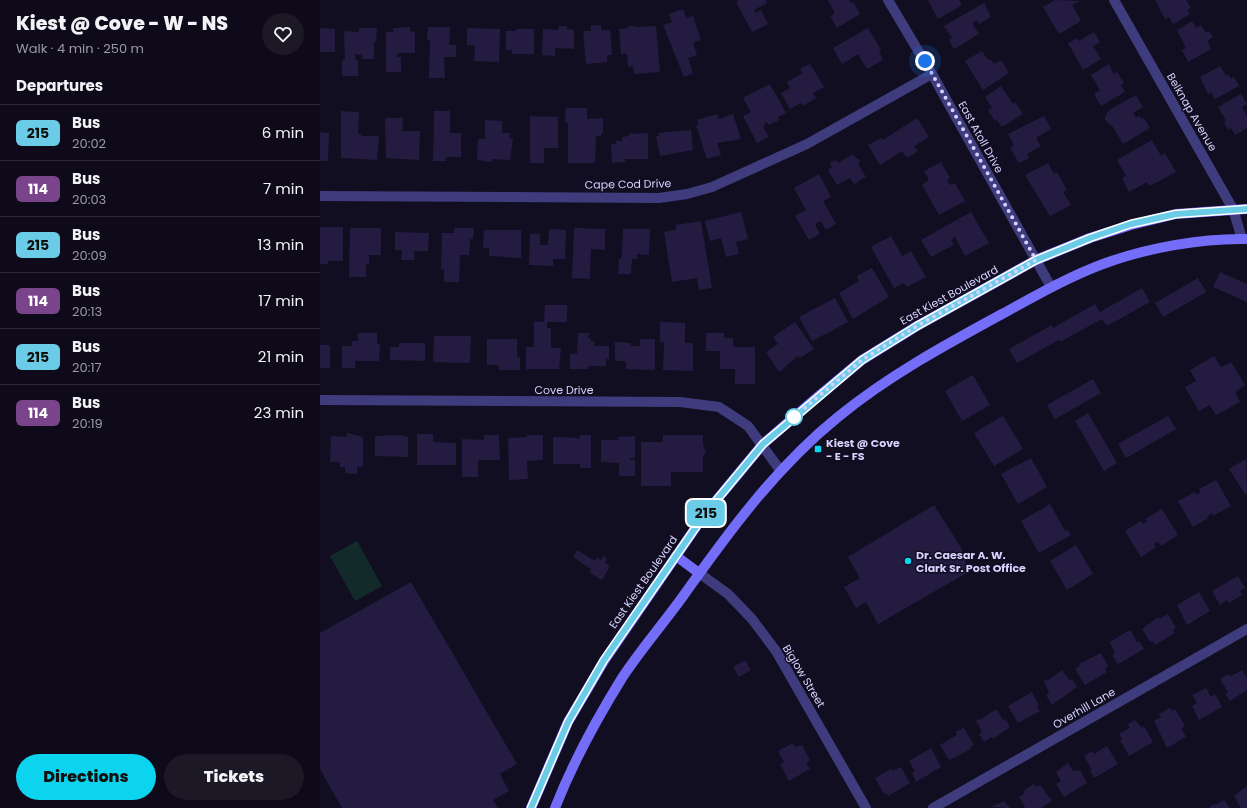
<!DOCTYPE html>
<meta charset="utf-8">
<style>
body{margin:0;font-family:Poppins,sans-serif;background:#1c1826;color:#f1f3f6;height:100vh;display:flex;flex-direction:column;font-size:15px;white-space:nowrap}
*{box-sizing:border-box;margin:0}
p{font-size:13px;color:#9b9aa2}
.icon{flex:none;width:22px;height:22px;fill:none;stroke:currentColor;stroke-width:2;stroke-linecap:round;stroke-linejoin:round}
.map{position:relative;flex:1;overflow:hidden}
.side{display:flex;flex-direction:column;background:#0e0a19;width:320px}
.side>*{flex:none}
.badge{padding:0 8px;border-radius:6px;font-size:14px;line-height:26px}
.you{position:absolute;width:20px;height:20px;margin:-10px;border:3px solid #fff;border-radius:50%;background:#1a73e8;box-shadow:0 0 0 6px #1a73e833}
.map>.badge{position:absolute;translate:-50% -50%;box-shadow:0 0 0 2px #fff}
h2{padding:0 16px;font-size:15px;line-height:36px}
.round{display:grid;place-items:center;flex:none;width:42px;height:42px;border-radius:21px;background:#1c1826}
.headline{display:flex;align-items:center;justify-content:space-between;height:68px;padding:0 16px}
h1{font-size:19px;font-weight:800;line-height:30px}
.button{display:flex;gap:8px;margin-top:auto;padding:8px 16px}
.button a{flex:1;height:46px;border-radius:24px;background:#0cd3ee;color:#111;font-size:16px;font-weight:800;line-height:46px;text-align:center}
.button a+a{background:#1c1826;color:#f1f3f6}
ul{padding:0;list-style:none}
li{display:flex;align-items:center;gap:12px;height:56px;padding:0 16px;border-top:1px solid #2e2b38}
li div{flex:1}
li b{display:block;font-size:15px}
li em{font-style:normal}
li .badge{min-width:44px;font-weight:700;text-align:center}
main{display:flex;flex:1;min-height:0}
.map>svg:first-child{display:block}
.green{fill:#122b2a}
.building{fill:#241b41}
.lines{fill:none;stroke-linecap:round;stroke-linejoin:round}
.street{stroke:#3f3c7e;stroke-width:10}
.secondary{stroke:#736df8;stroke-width:10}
.line-casing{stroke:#fff;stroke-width:9}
.line{stroke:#6bcce7;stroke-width:6}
.walk{stroke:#d7d1fd;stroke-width:4;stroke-dasharray:0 7.2}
.stop-dot{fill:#fff;stroke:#6bcce7;stroke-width:2}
.poi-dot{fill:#0cd3ee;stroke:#120e21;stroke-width:1.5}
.labels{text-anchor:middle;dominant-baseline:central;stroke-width:3;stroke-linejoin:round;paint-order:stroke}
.street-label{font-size:11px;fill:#d7d1fd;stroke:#120e21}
.poi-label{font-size:11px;font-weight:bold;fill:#d7d1fd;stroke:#120e21;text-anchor:start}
</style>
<main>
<section class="side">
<div class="headline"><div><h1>Kiest @ Cove - W - NS</h1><p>Walk · 4 min · 250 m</p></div><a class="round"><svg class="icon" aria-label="heart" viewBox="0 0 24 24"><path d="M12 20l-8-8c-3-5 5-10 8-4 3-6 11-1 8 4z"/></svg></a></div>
<h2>Departures</h2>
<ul>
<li><span class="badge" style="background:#6bcce7;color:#111">215</span><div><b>Bus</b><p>20:02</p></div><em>6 min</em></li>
<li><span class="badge" style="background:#794489;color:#fff">114</span><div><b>Bus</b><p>20:03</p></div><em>7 min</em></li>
<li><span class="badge" style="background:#6bcce7;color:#111">215</span><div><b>Bus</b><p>20:09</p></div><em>13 min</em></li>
<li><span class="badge" style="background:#794489;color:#fff">114</span><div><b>Bus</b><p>20:13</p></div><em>17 min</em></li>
<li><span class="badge" style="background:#6bcce7;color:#111">215</span><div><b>Bus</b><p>20:17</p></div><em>21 min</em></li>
<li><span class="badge" style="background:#794489;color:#fff">114</span><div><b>Bus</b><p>20:19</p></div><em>23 min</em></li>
</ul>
<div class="button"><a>Directions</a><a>Tickets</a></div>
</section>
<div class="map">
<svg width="927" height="808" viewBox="0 0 927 808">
<rect width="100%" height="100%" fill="#120e21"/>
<path class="green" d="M37 541 62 586 35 601 10 556Z"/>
<g class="building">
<path d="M419 0H446L447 3 434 10 436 13 441 10 448 24 432 32 416 2Z"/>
<path d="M508 0H529L531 3 533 2 540 14 517 28 510 16 515 13Z"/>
<path d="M608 0H639L642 5 618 19Z"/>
<path d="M735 0 760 1 752 5 761 21 739 34 723 7Z"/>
<path d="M835 0H866L871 8 867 10 870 14 853 24 849 17 845 19Z"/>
<path d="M664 3 671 17 659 24 657 20 652 23 659 34 634 49 629 40 632 38 624 26Z"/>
<path d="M363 9 366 18 373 16 381 40 373 43 377 55 368 58 373 73 364 77 343 25 352 22 349 14Z"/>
<path d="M872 21 876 28 881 25 886 33 889 31 893 37 887 41 891 49 868 62 862 50 866 48 857 30Z"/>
<path d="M281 25V30H290L292 55H287V62L266 64 263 31H271V26Z"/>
<path d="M239 26H247V29L254 30V49L235 48V56L222 55 223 29 238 30Z"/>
<path d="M308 26H315V27L336 26 340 72 314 74 313 66 308 67 307 54H301L299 29 308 28Z"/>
<path d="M90 27V31L95 32V53H77V57H81V72H66V32H73V28Z"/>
<path d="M108 27H130L129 45H136V57H124L125 78H109L110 40H107Z"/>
<path d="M0 28 15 29V52H0Z"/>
<path d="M39 28H57L56 41H54V59H42V55L35 54V60H38V76H22V60H25L24 31 39 32Z"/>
<path d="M147 28 180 29 179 62 154 61 155 46 147 45Z"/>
<path d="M548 28 561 50 559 51 563 60 547 69 538 54 522 64 513 48Z"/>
<path d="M196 29H214V54H192V50H186V31H196Z"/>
<path d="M774 32 780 42 773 46 781 59 763 70 748 43 757 38 759 41Z"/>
<path d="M662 51 668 60 670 59 674 64 681 60 689 73 663 90 645 61Z"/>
<path d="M490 64 504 87 493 93 496 98 483 106 481 103 470 109 461 93 470 88 467 82 483 73 480 69Z"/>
<path d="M789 64 794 74 797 72 804 83 801 85 805 92 781 106 774 94 780 90 771 75Z"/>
<path d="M900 66 906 76 908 74 911 79 914 77 919 86 895 99 891 92 888 94 880 77Z"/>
<path d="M450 84 466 113 458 117 459 120 449 125 447 122 444 124 445 125 443 127 449 137 437 143 423 116 431 112 423 98Z"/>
<path d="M681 86 693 104 695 102 703 114 682 127 677 120 675 121 668 110 672 108 665 97Z"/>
<path d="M921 94 927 104 922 107 927 116V128L915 135 911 128 908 130 904 122 906 120 898 107Z"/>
<path d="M816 95 823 107 813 113 816 118 820 116 821 119 824 118 830 128 803 144 793 127 785 120V117L789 110Z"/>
<path d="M246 108H267V119L283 118V133H281V136H276L275 163H248V122H245Z"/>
<path d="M21 111 39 112 38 134H41V136H59L57 160 21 158Z"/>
<path d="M114 111H130V133H141V157H126V161H113Z"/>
<path d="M397 114 399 119 413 114 421 139 397 143 401 155 387 159 376 125H379L377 120Z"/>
<path d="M210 116 238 117V148H224V163H210Z"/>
<path d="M724 116 731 129 716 138 721 146 707 154 709 158 699 163 690 148 694 145 688 134Z"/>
<path d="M65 118H83L82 131H100L99 160 66 158Z"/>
<path d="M597 118 609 137 594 146 598 151 587 158 582 151 560 165 548 145 561 138 563 140Z"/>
<path d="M165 120 182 121V133H190V139H193L190 160 172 159V162L157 160 158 139H165Z"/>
<path d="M371 130 373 150 340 156 336 136H339V133Z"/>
<path d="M0 132 9 133 8 161H0Z"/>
<path d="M328 133V159H305V162L292 163 291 144H296L295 141H302V137L309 136V134Z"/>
<path d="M832 140 841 156 845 153 856 172 830 186 827 182 809 192 802 178 806 176 797 160Z"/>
<path d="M533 154 536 159 538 158 540 162 538 164 546 177 534 184 530 178 517 185 508 170 512 167 510 163 516 160 518 163Z"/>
<path d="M621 162 630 178 627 180 630 185 635 183 645 201 619 215 602 185 609 180 604 171Z"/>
<path d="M728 163 734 174 737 172 747 190 743 192 751 205 730 216 705 175Z"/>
<path d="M499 174 511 197 503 201 516 224 506 230 501 221 495 224 500 234 489 240 475 216 486 210 474 188Z"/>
<path d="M421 212 428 239 416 242 419 254 406 257 401 238 390 241 385 221Z"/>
<path d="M651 212 669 243 645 256 634 235V238L631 240 634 245 611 257 601 240Z"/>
<path d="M381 221 392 288 379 290 377 278 352 282 344 232 356 230V225Z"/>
<path d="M0 227H23V261H8V264H0Z"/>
<path d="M30 228H61V255H49V264H46V277H29Z"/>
<path d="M134 228H154L153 239H150L149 255H140L139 282H124V269H121L122 233H134Z"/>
<path d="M254 228 285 229V250L271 249 270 279 252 278Z"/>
<path d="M229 229 246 230 245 259H233V266L209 265 210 234H220V245H228Z"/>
<path d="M303 229H330L329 255 317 254V259H312L311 274H298L299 259H301L302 252Z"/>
<path d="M164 230H201V258L169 256V248H163Z"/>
<path d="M75 232 109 233 108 251H94V260H81L82 250H75Z"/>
<path d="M571 236 582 256 591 251 606 277 587 287 584 283 574 288 551 247Z"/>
<path d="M552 268 569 297 533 319 519 293 539 281 537 276Z"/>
<path d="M900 272 927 284V302L893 287Z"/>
<path d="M878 278 886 292 843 317 835 303Z"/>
<path d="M822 288 830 302 787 326 782 319 740 342 739 340 697 363 689 349 732 325 733 328 775 304 780 312Z"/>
<path d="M515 298 528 322 492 341 479 317Z"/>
<path d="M225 305H247V322H227V328H231V348H241L239 369H206V347H214V321L224 322Z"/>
<path d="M340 322 365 323V343H373V371L343 370 344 342H340Z"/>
<path d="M475 322 494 349 480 358 478 356 459 372 446 352 458 344 453 337Z"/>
<path d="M38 333H57V344H60L59 361H35V368H22V346H32V341H38Z"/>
<path d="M258 333H269L268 338H271V341H274V346H289V359H286V366H268V369H250V354H257Z"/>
<path d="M386 333H404V338H413V347H435V384H415V369H400V351H386Z"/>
<path d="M114 336H151L150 363 113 362Z"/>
<path d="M167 339H197V357H200V370H179V365H167Z"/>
<path d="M320 339H335V370L306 369V361H295V342L311 343V346H320Z"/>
<path d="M79 343H105V361L70 360V347H79Z"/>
<rect x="0" y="345" width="10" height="23"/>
<path d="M894 356 901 367 911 362 925 385 915 392 920 402 896 415 890 405 879 411 865 387 876 381 870 370Z"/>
<path d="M653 375 670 405 642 421 625 391Z"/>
<path d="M773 379 781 393 735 419 727 405Z"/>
<path d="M768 413 797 463 784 471 755 421Z"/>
<path d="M683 416 703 449 674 466 654 433Z"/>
<path d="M848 416 856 429 806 458 798 444Z"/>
<path d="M27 433 43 437V467H37V474L25 473V467H20V462H10L11 436 27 437Z"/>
<path d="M97 434H113V442L136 443V465H97Z"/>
<path d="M82 435 88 437V457L55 456V436Z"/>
<path d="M164 435H179L180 460H158V477H142V439L164 440Z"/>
<path d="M207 435H223V460L207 461 208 479 189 480 188 438 207 437Z"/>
<path d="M260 435H271V468H260V464H233V437L260 438Z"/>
<path d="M343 435H383V445L386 452 383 456V472H351V486H321V442H343Z"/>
<path d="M315 436V458H310V460H315V476H299V463L281 462V440H298V437Z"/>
<path d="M711 458 727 487 698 504 681 474Z"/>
<path d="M926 459 927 493 925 494 909 469Z"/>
<path d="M896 480 911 506 893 516 892 513 887 516 888 518 873 527 858 501 875 492 877 495 881 492 879 489Z"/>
<path d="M730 504 745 531 748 530 751 535 719 553 701 521Z"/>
<path d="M614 505 642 549V555L650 571 558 624 546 602 536 608 524 587 540 578 528 557Z"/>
<path d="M842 509 858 535 841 546 838 542 834 544 836 547 821 557 805 531 821 521 823 524 827 522 825 519Z"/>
<path d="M756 545 773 574 747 590 730 561Z"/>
<path d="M257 550 275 561 277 557 281 560 283 556 287 559 285 563 290 566 282 580 269 572 271 569 253 557Z"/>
<path d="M918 576 925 588 920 591 922 595 909 603 907 600 900 605 892 591Z"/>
<path d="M91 582 197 764 180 774 189 791 173 800 178 808H22L0 769V633Z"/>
<path d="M879 592 890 611 867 625 857 605Z"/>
<path d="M848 614 856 628 853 630 855 633 835 645 833 641 830 642 822 629 838 617 839 619Z"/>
<path d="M808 631H811L817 642 819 641 824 649 798 664 792 655 795 653 790 642Z"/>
<path d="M781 653 788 666 785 669 787 672 765 685 755 669 760 666 759 664Z"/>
<path d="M425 660 431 670 419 677 413 667Z"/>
<path d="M742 670 750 681 752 679 757 687 732 705 726 695 729 693 724 681 727 679V681Z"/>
<path d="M922 670 927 678V690L910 701 905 694 908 692 900 679 908 674 909 676 913 675Z"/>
<path d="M886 688 891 697 895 694 902 707 879 720 872 706 877 703 872 695Z"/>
<path d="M712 692 719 705 717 707 720 711 698 723 688 706Z"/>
<path d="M850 708 852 711 855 709 865 726 861 728 866 737 847 748 834 721 841 717 839 714Z"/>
<path d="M675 710H677L683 720 685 719 690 727 673 739 672 737 664 742 659 734 662 732 656 721 659 719 660 720Z"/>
<path d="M815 720 822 728 824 726 833 742 809 756 800 740 802 739 799 734 810 728 808 724Z"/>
<path d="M644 728 654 745 650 747 651 749 629 760 620 745 637 735 635 732Z"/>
<path d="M473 743 475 747 482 745 490 760 486 763 490 769 469 781 460 764 464 762 458 751Z"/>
<path d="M787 746 798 764 774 778 770 771 772 770 764 756 772 751 774 754Z"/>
<path d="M611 748 621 767 596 782 592 773 595 771 589 761Z"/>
<path d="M748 763 753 771 760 770 767 783 744 797 736 784 741 781 736 772Z"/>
<path d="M581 767 590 783 568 796 566 793 564 794 555 778 571 769 572 771Z"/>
<path d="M714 784 716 787 720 785 732 801 721 808H704L705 807 699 797 705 793 704 790Z"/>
<path d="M927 786V808H921L914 796Z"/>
<path d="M904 800 910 808H889L894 804 895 805Z"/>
<path d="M684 801 690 808 671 807Z"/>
</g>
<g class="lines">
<g class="street">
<path d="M568 0 612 74 731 287"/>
<path d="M794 0 913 209 922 239"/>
<path d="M0 196 339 198 367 194 392 187 487 144 612 74"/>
<path d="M0 400 360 402 399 407 428 426 460 470"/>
<path d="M379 573 408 594 432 619 456 651 546 808"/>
<path d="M613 808 927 629"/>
</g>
<g class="secondary">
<path d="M356 556 379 573"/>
<path d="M211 808 248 722 284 661 385 514 443 444 495 399 542 360 597 326 716 260 770 238 811 225 856 214 927 209"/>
<path d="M235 808C253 762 276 720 302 678 319 652 342 625 361 599 408 533 455 468 518 417 568 376 625 345 682 314 715 296 748 277 783 264 826 248 882 238 927 239"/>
</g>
</g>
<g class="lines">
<g class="line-casing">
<path id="line" d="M211 808 248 722 284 660 385 514 443 444 495 400 542 360 597 326 716 260 770 238 811 224 856 214 927 209"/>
</g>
<use href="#line" class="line"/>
<path class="walk" d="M474 417 542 360 597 326 716 260 605 61"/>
</g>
<circle class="stop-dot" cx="474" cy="417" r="8"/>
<g class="poi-dot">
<rect x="494" y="445" width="8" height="8" rx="2"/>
<circle cx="588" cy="561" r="4"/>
</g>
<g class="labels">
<g class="street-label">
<text transform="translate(872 112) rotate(60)">Belknap Avenue</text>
<text transform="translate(661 137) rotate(61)">East Atoll Drive</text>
<text transform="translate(308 184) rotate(-1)">Cape Cod Drive</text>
<text transform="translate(629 295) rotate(-29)">East Kiest Boulevard</text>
<text x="244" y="390">Cove Drive</text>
<text transform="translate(323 582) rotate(-55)">East Kiest Boulevard</text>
<text transform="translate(484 676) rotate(59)">Biglow Street</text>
<text transform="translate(764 708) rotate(-30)">Overhill Lane</text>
</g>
<g class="poi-label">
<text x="506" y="443">Kiest @ Cove<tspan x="506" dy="13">- E - FS</tspan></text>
<text x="596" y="555">Dr. Caesar A. W.<tspan x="596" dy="13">Clark Sr. Post Office</tspan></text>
</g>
</g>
</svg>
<div class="you" style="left:605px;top:61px"></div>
<b class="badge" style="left:386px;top:513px;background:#6bcce7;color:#111">215</b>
</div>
</main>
